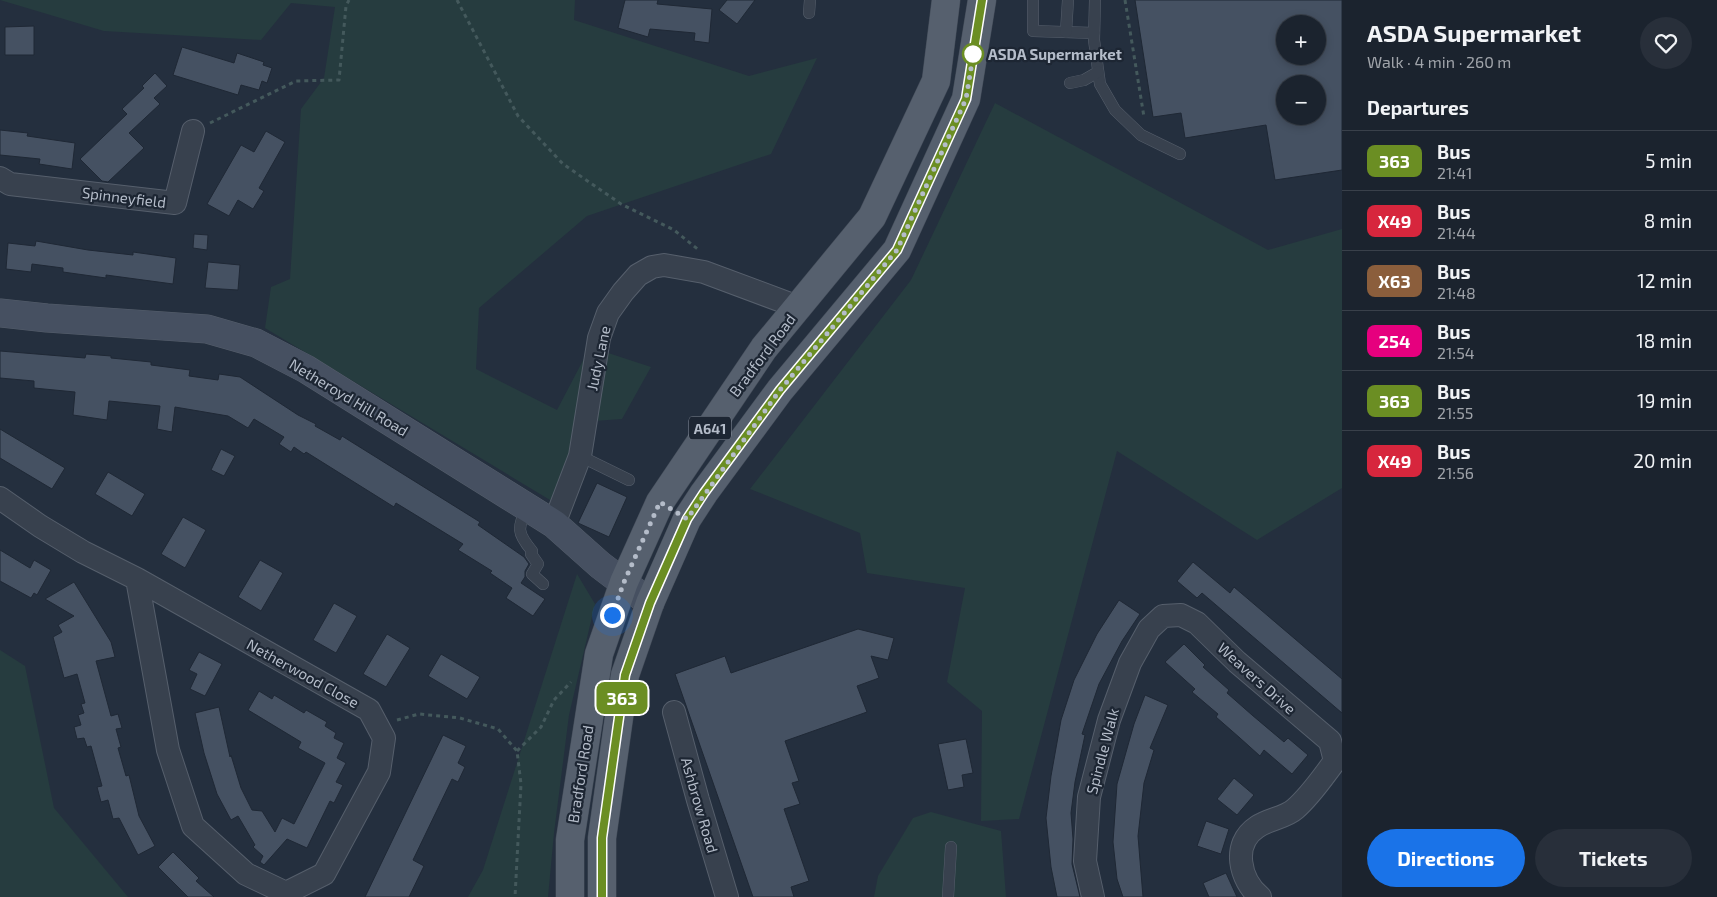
<!DOCTYPE html>
<meta charset="utf-8">
<style>
body{margin:0;font-family:"Exo 2",sans-serif;background:#282f3a;color:#f1f3f6;height:100vh;display:flex;flex-direction:column;font-size:19px;white-space:nowrap}
*{box-sizing:border-box;margin:0}
p{font-size:16px;color:#a0a4aa}
.icon{flex:none;width:28px;height:28px;fill:none;stroke:currentColor;stroke-width:2;stroke-linecap:round;stroke-linejoin:round}
.map{position:relative;flex:1;overflow:hidden}
.side{display:flex;flex-direction:column;background:#1b232e;width:375px}
.side>*{flex:none}
.badge{padding:0 10px;border-radius:8px;font-size:18px;line-height:32px}
.buttons{position:absolute;left:1276px;top:15px;display:grid;gap:10px}
.buttons a{display:grid;place-items:center;width:50px;height:50px;border-radius:50%;background:#1b232e;box-shadow:0 2px 8px #0003,0 0 0 1px #39404a;font-size:25px}
.you{position:absolute;width:25px;height:25px;margin:-12px;border:4px solid #fff;border-radius:50%;background:#1a73e8;box-shadow:0 0 0 8px #1a73e833}
.map>.badge{position:absolute;translate:-50% -50%;box-shadow:0 0 0 2px #fff}
h2{padding:0 25px;font-size:19px;line-height:45px}
.round{display:grid;place-items:center;flex:none;width:52px;height:52px;border-radius:26px;background:#282f3a}
.head{display:flex;align-items:center;justify-content:space-between;height:85px;padding:0 25px}
h1{font-size:24px;font-weight:700;line-height:38px}
.cta{display:flex;gap:10px;margin-top:auto;padding:10px 25px}
.cta a{flex:1;height:58px;border-radius:30px;background:#1a73e8;color:#fff;font-size:20px;font-weight:700;line-height:58px;text-align:center}
.cta a+a{background:#282f3a;color:#f1f3f6}
ul{padding:0;list-style:none}
li{display:flex;align-items:center;gap:15px;height:60px;padding:0 25px;border-top:1px solid #39404a}
li div{flex:1}
li b{display:block;font-size:19px}
li em{font-style:normal}
li .badge{min-width:55px;font-weight:700;text-align:center}
main{display:flex;flex:1;min-height:0}
.map>svg:first-child{display:block}
.green{fill:#263c3f}
.building{fill:#455162;stroke:#1f2835;fill-rule:evenodd}
.lines{fill:none;stroke-linecap:round;stroke-linejoin:round}
.lane-casing{stroke:#565f6c;stroke-width:12}
.street-casing{stroke:#565f6c;stroke-width:24}
.secondary-casing{stroke:#565f6c;stroke-width:29}
.primary-casing{stroke:#414a57;stroke-width:29}
.path{stroke:#44595c;stroke-width:3;stroke-dasharray:4 4;stroke-linecap:butt}
.lane{stroke:#38414e;stroke-width:11}
.street{stroke:#38414e;stroke-width:22}
.secondary{stroke:#465061;stroke-width:28}
.primary{stroke:#56606e;stroke-width:28}
.line-casing{stroke:#fff;stroke-width:11}
.line{stroke:#6b8e23;stroke-width:8}
.walk{stroke:#b4bcc9;stroke-width:5;stroke-dasharray:0 9}
.stop-dot{fill:#fff;stroke:#6b8e23;stroke-width:2.5}
.labels{text-anchor:middle;dominant-baseline:central;stroke-width:4.5;stroke-linejoin:round;paint-order:stroke}
.shield{fill:#1d2633;stroke:#878f9c;stroke-width:1}
.shield-label{font-size:14px;font-weight:bold;fill:#b4bcc9}
.stop-label{font-size:15px;font-weight:bold;fill:#b4bcc9;stroke:#1d2633;text-anchor:start}
.street-label{font-size:15px;fill:#b4bcc9;stroke:#1d2633}
</style>
<main>
<div class="map">
<svg width="1342" height="897" viewBox="0 0 1342 897">
<rect width="100%" height="100%" fill="#242f3e"/>
<g class="green">
<path d="M0 0H575L574 20 749 76 817 58 771 154 587 216 479 308 476 369 557 410 590 347 651 367 622 419 579 422 555 503 265 328 271 287 290 279 301 109 324 78 335 7 291 3 261 40 104 31Z"/>
<path d="M995 103 1268 250 1342 229V488L1257 540 1117 451 1019 819 981 821 982 711 947 682 965 588 867 573 860 533 750 489 911 280Z"/>
<path d="M577 574 595 604 569 715 554 833 548 897H468L483 870Z"/>
<path d="M0 650 25 666 54 808 128 897H0Z"/>
<path d="M931 812 1001 831 1006 897H874L878 876 913 818Z"/>
</g>
<g class="building">
<path d="M625 0H658L657 4 712 9 709 43 694 41 695 33 650 29 648 37 618 28Z"/>
<path d="M727 0H755L737 24 719 10Z"/>
<path d="M1135 0H1342V170L1275 180 1266 125 1185 138 1181 113 1153 117ZM1285 24H1318V56H1285ZM1285 84H1318V116H1285Z"/>
<path d="M34 26V55H5V27Z"/>
<path d="M182 47 234 63 237 53 264 62 263 65 272 68 267 83 262 81 259 90 241 85 238 95 173 75Z"/>
<path d="M155 73 167 86 154 98 160 104 129 133 144 148 108 182 102 181 80 159 127 114 122 109 144 88 142 86Z"/>
<path d="M0 130 28 133 27 136 75 143 72 169 39 164 40 159 0 155Z"/>
<path d="M266 131 285 142 259 188 264 191 253 209 238 200 229 216 207 204 241 145 254 152Z"/>
<path d="M194 234 208 235 207 250 193 248Z"/>
<path d="M36 241 88 250 133 255V252L176 258 173 284 106 275V278L63 272V268L32 264 31 272 6 269 8 243 35 246Z"/>
<path d="M208 262 240 265 238 290 205 288Z"/>
<path d="M0 351 85 358 86 354 111 356V358L151 362V365L190 370 189 376 218 380 219 374 240 377 298 415 316 424 315 426 340 440 342 436 480 522 478 525 524 557 529 564 525 571V577L521 583 545 599 533 616 506 598 512 588 490 573 492 571 458 550 463 544 396 503 394 507 306 452 304 454 294 447 291 452 279 444 284 437 254 419 248 428 228 416 175 407 172 432 157 429 160 406 109 401 107 420 73 415 75 392 34 388V381L0 378Z"/>
<path d="M0 429 65 468 52 489 0 458Z"/>
<path d="M221 449 235 456 224 476 211 470Z"/>
<path d="M108 472 145 494 132 516 95 494Z"/>
<path d="M597 483 627 497 609 537 578 523Z"/>
<path d="M183 517 206 530 185 568 161 554Z"/>
<path d="M0 550 30 568 34 560 51 570 37 595 34 593 31 598 0 581Z"/>
<path d="M260 560 283 573 261 611 238 597Z"/>
<path d="M1193 562 1230 593 1234 587 1342 679V713L1202 593 1197 598 1177 581Z"/>
<path d="M74 582 111 642 115 657 96 661 111 716 118 714 122 728 116 729 121 747 118 748 126 776 129 775 139 816 155 846 138 855 119 818 113 819 108 800 101 802 97 787 102 786 91 746 87 747 84 738 77 739 74 727 81 725 78 715 84 713 81 704 85 703 77 674 64 678 53 637 62 632 58 625 74 616 45 599Z"/>
<path d="M1119 600 1140 614 1122 641 1099 684 1082 734 1085 735 1075 782 1071 813 1073 839 1072 864 1080 897H1057L1051 867 1046 818 1051 776 1061 720 1074 680 1097 634Z"/>
<path d="M334 603 357 616 336 653 313 640Z"/>
<path d="M858 629 894 638 888 660 871 656 879 678 857 686 867 712 785 741 799 781 792 783 800 804 784 809 809 881 791 887 794 897H753L675 674 725 656 731 673Z"/>
<path d="M387 634 410 648 386 687 363 674Z"/>
<path d="M1184 644 1205 665 1203 667 1229 690 1227 693 1252 715 1284 742 1288 738 1308 755 1292 774 1264 750 1260 756 1240 738 1216 717 1218 714 1192 692 1195 689 1165 662Z"/>
<path d="M199 652 222 664 205 696 190 689 197 674 189 670Z"/>
<path d="M441 654 480 677 467 699 428 676Z"/>
<path d="M259 691 272 699 274 695 304 713 306 710 327 722 325 726 336 733 334 738 344 743 337 758 346 763 336 782 343 785 334 803 330 801 307 848 287 839 264 865 260 862 263 856 253 847 255 845 238 816 231 820 217 794 204 753 195 713 219 707 230 757 231 755 241 788 252 810 262 811 275 832 282 818 294 824 325 763 298 748 301 742 248 710Z"/>
<path d="M1145 695 1168 705 1150 748 1154 750 1144 783 1138 836 1143 897H1123L1117 879 1113 842 1117 784 1134 724Z"/>
<path d="M443 735 466 746 458 763 465 767 458 782 452 779 413 860 424 866 409 897H365Z"/>
<path d="M966 739 973 773 962 775 964 787 948 790 938 744Z"/>
<path d="M1234 778 1254 795 1237 815 1217 799Z"/>
<path d="M1206 821 1229 829 1221 854 1197 846Z"/>
<path d="M173 852 199 878 196 881 214 897H188L158 867Z"/>
<path d="M1226 873 1237 897H1209L1203 883Z"/>
</g>
<g class="lines">
<g class="lane-casing">
<g id="lane">
<path d="M1033 0V31L1094 33"/>
<path d="M1095 0 1094 40 1100 84 1115 110 1141 135 1180 154"/>
<path d="M809 13 810 0"/>
<path d="M1066 32 1068 0"/>
<path d="M1070 83 1084 80 1098 72"/>
<path d="M580 456 629 480"/>
<path d="M527 507C518 528 516 532 532 551L531 554 538 564 532 574 543 584"/>
<path d="M948 897 951 847"/>
</g>
</g>
<g class="street-casing">
<g id="street">
<path d="M0 178 10 184 175 203 193 131"/>
<path d="M0 498 40 526 83 552 137 579 369 710 384 738 379 772 324 874 286 893 246 874 193 826 168 750 137 579"/>
<path d="M554 524 580 456 599 338 608 313 623 292 638 275 652 267 664 265 704 272 798 307"/>
<path d="M674 712 698 800 727 897"/>
<path d="M1093 897 1085 861 1089 797 1109 720 1130 663 1149 629 1163 616 1181 615 1197 623 1237 662 1330 741 1335 761C1322 778 1311 795 1295 809 1285 818 1268 819 1257 827 1231 844 1240 880 1260 897"/>
</g>
</g>
<g class="secondary-casing">
<path id="secondary" d="M0 313 47 318 207 329 256 343 306 369 554 524 600 565 650 603"/>
</g>
<g class="primary-casing">
<g id="primary">
<path d="M570 897V840L599 654 624 582 660 502 764 348 872 217 936 81 946 0"/>
<path d="M602 897V838L625 675 650 603 687 519 704 493 780 390 897 250 966 99 982 0"/>
</g>
</g>
<g class="path">
<path d="M457 0 518 116 563 164 621 204 674 230 700 251"/>
<path d="M1125 0 1144 117"/>
<path d="M210 123 296 81 339 80 346 6 349 0"/>
<path d="M397 720 419 714 460 718 498 729 517 751 521 784 515 897"/>
<path d="M517 751 541 727 554 700 571 682"/>
</g>
<use href="#lane" class="lane"/>
<use href="#street" class="street"/>
<use href="#secondary" class="secondary"/>
<use href="#primary" class="primary"/>
</g>
<g class="lines">
<g class="line-casing">
<path id="line" d="M602 897V838L625 675 650 603 687 519 704 493 780 390 897 250 966 99 982 0"/>
</g>
<use href="#line" class="line"/>
<path class="walk" d="M612 615 624 582 660 502 687 519 780 390 897 250 966 99 974 50 973 54"/>
</g>
<circle class="stop-dot" cx="973" cy="54" r="10"/>
<g class="labels">
<rect class="shield" x="689" y="416.5" width="42" height="23" rx="4"/>
<g class="shield-label">
<text x="710" y="428">A641</text>
</g>
<g class="stop-label">
<text x="988" y="54">ASDA Supermarket</text>
</g>
<g class="street-label">
<text transform="translate(124 197) rotate(7)">Spinneyfield</text>
<text transform="translate(762 355) rotate(-53)">Bradford Road</text>
<text transform="translate(598 358) rotate(-78)">Judy Lane</text>
<text transform="translate(349 397) rotate(31)">Netheroyd Hill Road</text>
<text transform="translate(303 673) rotate(29)">Netherwood Close</text>
<text transform="translate(1257 678) rotate(42)">Weavers Drive</text>
<text transform="translate(1102 751) rotate(-75)">Spindle Walk</text>
<text transform="translate(580 774) rotate(-81)">Bradford Road</text>
<text transform="translate(700 805) rotate(74)">Ashbrow Road</text>
</g>
</g>
</svg>
<div class="buttons">
<a>+</a>
<a>−</a>
</div>
<div class="you" style="left:612px;top:615px"></div>
<b class="badge" style="left:622px;top:698px;background:#6b8e23;color:#fff">363</b>
</div>
<section class="side">
<div class="head"><div><h1>ASDA Supermarket</h1><p>Walk · 4 min · 260 m</p></div><a class="round"><svg class="icon" aria-label="heart" viewBox="0 0 24 24"><path d="M12 20l-8-8c-3-5 5-10 8-4 3-6 11-1 8 4z"/></svg></a></div>
<h2>Departures</h2>
<ul>
<li><span class="badge" style="background:#6b8e23;color:#fff">363</span><div><b>Bus</b><p>21:41</p></div><em>5 min</em></li>
<li><span class="badge" style="background:#d7263d;color:#fff">X49</span><div><b>Bus</b><p>21:44</p></div><em>8 min</em></li>
<li><span class="badge" style="background:#8b5e3c;color:#fff">X63</span><div><b>Bus</b><p>21:48</p></div><em>12 min</em></li>
<li><span class="badge" style="background:#e6007e;color:#fff">254</span><div><b>Bus</b><p>21:54</p></div><em>18 min</em></li>
<li><span class="badge" style="background:#6b8e23;color:#fff">363</span><div><b>Bus</b><p>21:55</p></div><em>19 min</em></li>
<li><span class="badge" style="background:#d7263d;color:#fff">X49</span><div><b>Bus</b><p>21:56</p></div><em>20 min</em></li>
</ul>
<div class="cta"><a>Directions</a><a>Tickets</a></div>
</section>
</main>
